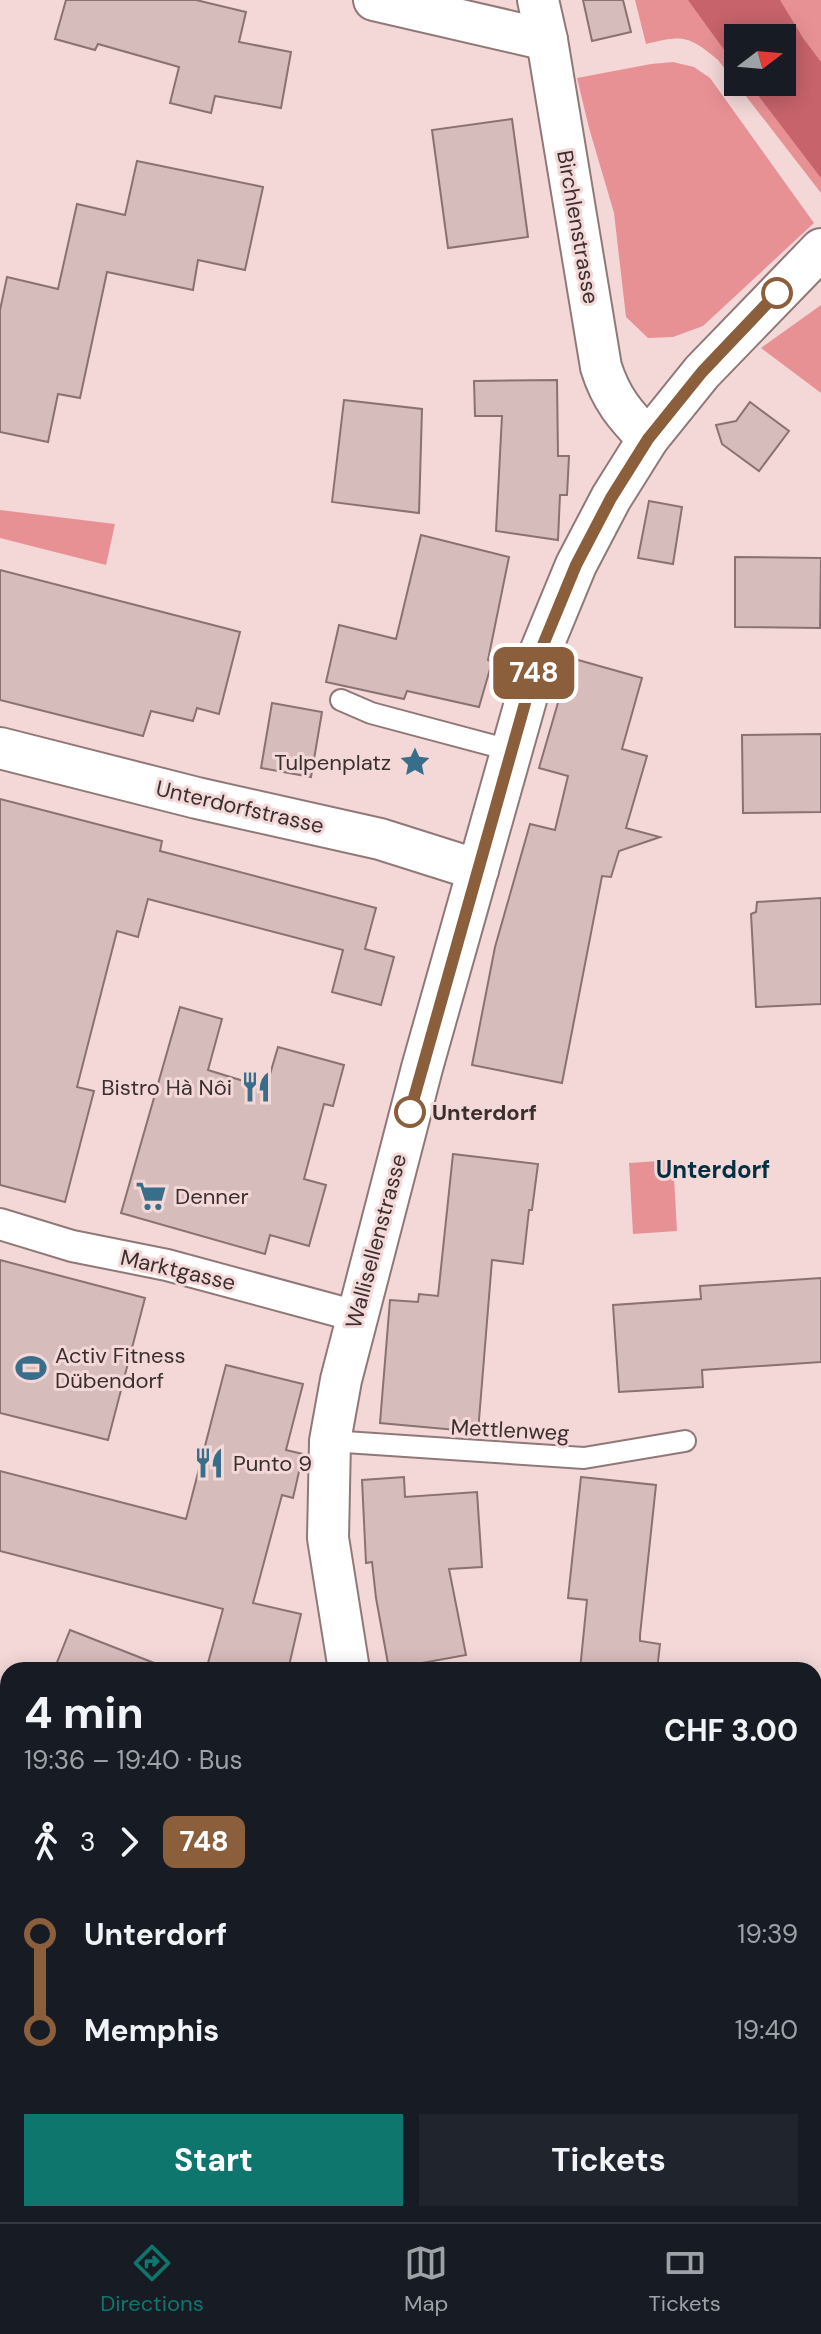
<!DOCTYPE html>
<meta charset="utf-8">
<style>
body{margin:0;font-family:"DM Sans",sans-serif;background:#20242c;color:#f1f3f6;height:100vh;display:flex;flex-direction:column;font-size:30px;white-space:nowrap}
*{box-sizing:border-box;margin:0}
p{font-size:26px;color:#9ea1a6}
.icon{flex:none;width:44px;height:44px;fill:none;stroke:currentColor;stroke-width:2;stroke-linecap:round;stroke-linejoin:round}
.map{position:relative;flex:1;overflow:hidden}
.drawer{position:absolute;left:0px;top:1662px;width:822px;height:560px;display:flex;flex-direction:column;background:#171b24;border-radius:24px 24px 0 0;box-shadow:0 4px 20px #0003}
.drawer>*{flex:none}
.badge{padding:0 16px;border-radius:12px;font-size:28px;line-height:52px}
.needle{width:52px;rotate:74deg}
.controls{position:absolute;left:724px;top:24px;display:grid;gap:16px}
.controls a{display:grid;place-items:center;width:72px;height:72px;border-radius:0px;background:#171b24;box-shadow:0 4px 20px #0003;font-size:40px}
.map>.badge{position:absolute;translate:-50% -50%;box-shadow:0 0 0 4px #fff}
.legs{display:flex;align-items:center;gap:12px;height:88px;padding:0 24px;font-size:26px}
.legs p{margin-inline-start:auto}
.summary{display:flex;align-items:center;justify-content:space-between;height:136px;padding:0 24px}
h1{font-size:44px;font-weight:700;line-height:60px}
.button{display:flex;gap:16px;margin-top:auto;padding:16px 24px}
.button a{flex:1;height:92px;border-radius:0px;background:#0f766e;color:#fff;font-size:32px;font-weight:700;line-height:92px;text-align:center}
.button a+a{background:#20242c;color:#f1f3f6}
ul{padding:0 24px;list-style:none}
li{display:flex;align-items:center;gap:28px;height:96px;font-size:30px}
li i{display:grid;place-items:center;width:12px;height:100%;margin:0 10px;background:currentColor}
li i::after{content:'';width:20px;height:20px;margin:-10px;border:6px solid;border-radius:50%;background:#171b24}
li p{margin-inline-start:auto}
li:first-child i{background:linear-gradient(#0000 50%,currentColor 0)}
li:last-child i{background:linear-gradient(currentColor 50%,#0000 0)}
.dock{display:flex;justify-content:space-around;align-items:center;height:112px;border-top:2px solid #363941;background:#171b24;font-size:22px;color:#9ea1a6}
.dock a{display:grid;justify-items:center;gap:4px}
.dock .on{color:#0f766e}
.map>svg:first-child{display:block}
.green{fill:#e89195;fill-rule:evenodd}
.water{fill:#c7636b}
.building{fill:#d7bcbc;stroke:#8a7272;stroke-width:2}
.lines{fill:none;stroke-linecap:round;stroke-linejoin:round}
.service-casing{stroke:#907878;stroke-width:24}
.pedestrian-casing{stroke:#907878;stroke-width:34}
.minor-casing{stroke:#907878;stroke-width:44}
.tertiary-casing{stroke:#907878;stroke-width:48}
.service{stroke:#fff;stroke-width:20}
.pedestrian{stroke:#fff;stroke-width:30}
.minor{stroke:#fff;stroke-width:40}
.tertiary{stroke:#fff;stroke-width:44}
.line-1-casing{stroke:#fff;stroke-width:18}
.line-1{stroke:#8b5e3c;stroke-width:12}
.stop-1-dot{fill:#fff;stroke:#8b5e3c;stroke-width:4}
.labels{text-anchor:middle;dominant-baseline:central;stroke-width:6;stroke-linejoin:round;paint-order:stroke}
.street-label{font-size:22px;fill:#3a2f2f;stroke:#f4d8d8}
.poi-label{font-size:22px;fill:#3a2f2f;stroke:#f4d8d8;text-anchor:start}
.stop-label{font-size:22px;font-weight:bold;fill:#3a2f2f;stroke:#f4d8d8;text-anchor:start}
.neighbourhood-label{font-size:24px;font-weight:bold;fill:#003044;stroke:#f4d8d8}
</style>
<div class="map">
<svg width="821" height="2222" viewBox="0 0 821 2222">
<rect width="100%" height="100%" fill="#f4d8d8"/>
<g class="green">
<path d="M635 0H821V193L718 60C688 35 683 35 646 44ZM738 38H782V82H738Z"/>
<path d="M673 62 694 67 710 78 814 223 703 326 673 337 648 338 626 317 614 213 589 128 577 78 651 64Z"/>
<path d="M821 305V393L761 348Z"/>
<path d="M0 510 115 524 106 565 0 538Z"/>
<path d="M673 1160 677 1231 633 1234 629 1163Z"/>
</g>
<path class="water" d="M688 0H780L803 38 821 62V178L748 82H782V38H738V69Z"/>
<g class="building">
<path d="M66 0H196L246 12 239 42 291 52 281 108 215 96 211 113 170 103 179 67 98 44 95 50 55 39Z"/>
<path d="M583 0H623L631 32 592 41Z"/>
<path d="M512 119 528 237 448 248 432 130Z"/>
<path d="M137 161 263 187 245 270 198 260 193 290 107 272 80 398 58 394 48 442 0 432V310L7 277 58 289 77 204 125 215Z"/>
<path d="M557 380 558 456H569L567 495H560L558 540 496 531 502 416H475L474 381Z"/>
<path d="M344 400 422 409 419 513 332 502Z"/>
<path d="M750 402 789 431 759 471 722 444 716 425 736 421Z"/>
<path d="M649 501 682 507 673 564 638 558Z"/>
<path d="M421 535 509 557 488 660 492 662 479 707 407 691 404 699 326 682 339 625 396 639Z"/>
<path d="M735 557 821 558 820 628 735 627Z"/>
<path d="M0 570 240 632 219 714 197 708 193 721 151 711 143 736 0 700Z"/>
<path d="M571 658 642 678 622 749 647 756 626 828 660 837 619 851 611 877 602 876 562 1083 472 1065 495 947 530 824 555 830 568 776 539 768Z"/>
<path d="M272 703 322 712 311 777 261 768Z"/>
<path d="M821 734V812L743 813 742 735Z"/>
<path d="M0 799 162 841 160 851 376 908 365 949 394 957 381 1005 332 992 343 950 148 899 138 937 117 931 77 1087 94 1091 65 1202 0 1185Z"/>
<path d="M821 898V1004L756 1007 751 914 756 912 757 902Z"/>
<path d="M180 1007 222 1019 208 1070 266 1088 278 1047 344 1065 333 1106 324 1104 304 1179 326 1185 309 1246 270 1235 265 1254 121 1213Z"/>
<path d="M453 1154 538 1164 532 1210H529L523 1264 492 1260 478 1432 380 1423 390 1300 418 1302 419 1294 438 1296Z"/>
<path d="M0 1260 145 1298 108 1440 0 1413Z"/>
<path d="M821 1278V1362L702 1370 703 1387 619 1392 613 1305 701 1299 700 1286Z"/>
<path d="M226 1365 303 1384 286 1450 303 1454 293 1498 282 1495 253 1603 301 1614 288 1670H237L208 1663 223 1609 0 1551V1471L186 1519Z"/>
<path d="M404 1477 405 1497 477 1492 482 1567 449 1569 466 1655 389 1669 376 1598 372 1562 366 1563 362 1480Z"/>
<path d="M581 1477 656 1485 640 1635V1641L660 1644 657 1670H580L587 1600 568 1598Z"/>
<path d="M70 1630 167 1668V1670H54Z"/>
</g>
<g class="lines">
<g class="service-casing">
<g id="service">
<path d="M341 700 371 713 513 751"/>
<path d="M330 1441 584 1458 685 1441"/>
<path d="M814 2007 821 1993"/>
</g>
</g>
<g class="pedestrian-casing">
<path id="pedestrian" d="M0 1224 72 1246 167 1265 356 1316"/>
</g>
<g class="minor-casing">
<g id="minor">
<path d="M374 0 547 40"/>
<path d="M538 0 547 40 601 367C611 399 625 415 648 439"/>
<path d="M0 748 197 798 380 839 478 870"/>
<path d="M349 1670 328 1538 330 1441 341 1380 422 1068 538 657 576 565 611 498 648 439 702 372 821 249"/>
<path d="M504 2222 508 2214"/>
</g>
</g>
<g class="tertiary-casing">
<g id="tertiary">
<path d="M0 1758 8 1763"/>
<path d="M746 2214 762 2222"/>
</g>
</g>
<use href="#service" class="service"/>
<use href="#pedestrian" class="pedestrian"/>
<use href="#minor" class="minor"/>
<use href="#tertiary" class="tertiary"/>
</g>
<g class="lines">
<g class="line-1-casing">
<path id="line-1" d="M410 1112 538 657 576 565 611 498 648 439 702 372 777 293"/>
</g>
<use href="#line-1" class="line-1"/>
</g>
<defs>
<g id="sight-bare" transform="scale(2.4)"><path d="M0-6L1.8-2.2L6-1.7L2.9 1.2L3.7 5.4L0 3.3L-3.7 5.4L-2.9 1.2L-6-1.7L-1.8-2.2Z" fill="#386e89" stroke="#f4d8d8" stroke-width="2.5" paint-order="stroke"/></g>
<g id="restaurant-bare" transform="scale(2.4)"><path d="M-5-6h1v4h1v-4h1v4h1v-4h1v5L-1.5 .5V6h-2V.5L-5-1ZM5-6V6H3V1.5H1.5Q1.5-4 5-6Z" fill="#386e89" stroke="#f4d8d8" stroke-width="2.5" paint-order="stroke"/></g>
<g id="supermarket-bare" transform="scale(2.4)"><path d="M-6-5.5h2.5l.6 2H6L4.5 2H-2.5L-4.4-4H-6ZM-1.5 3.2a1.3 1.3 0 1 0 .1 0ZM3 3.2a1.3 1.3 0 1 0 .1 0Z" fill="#386e89" stroke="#f4d8d8" stroke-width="2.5" paint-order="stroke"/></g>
<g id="stadium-bare" transform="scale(2.4)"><path d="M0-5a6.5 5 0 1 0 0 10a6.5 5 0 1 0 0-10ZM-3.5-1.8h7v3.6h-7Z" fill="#386e89" stroke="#f4d8d8" stroke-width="2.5" paint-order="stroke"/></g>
</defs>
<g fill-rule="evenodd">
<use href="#sight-bare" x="415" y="762"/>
<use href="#restaurant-bare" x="256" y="1087"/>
<use href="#supermarket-bare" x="151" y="1196"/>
<use href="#stadium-bare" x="31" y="1368"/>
<use href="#restaurant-bare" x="209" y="1463"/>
</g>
<g class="stop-1-dot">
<circle cx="777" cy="293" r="14"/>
<circle cx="410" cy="1112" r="14"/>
</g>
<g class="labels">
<g class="street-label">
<text transform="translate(578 227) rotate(80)">Birchlenstrasse</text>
<text transform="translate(240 807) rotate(13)">Unterdorfstrasse</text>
<text transform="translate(376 1241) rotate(-75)">Wallisellenstrasse</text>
<text transform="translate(178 1270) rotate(13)">Marktgasse</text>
<text transform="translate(510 1430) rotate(3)">Mettlenweg</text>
</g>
<g class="poi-label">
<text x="391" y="762" text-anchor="end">Tulpenplatz</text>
<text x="232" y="1087" text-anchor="end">Bistro Hà Nôi</text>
<text x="175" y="1196">Denner</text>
<text x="55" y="1355">Activ Fitness<tspan x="55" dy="25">Dübendorf</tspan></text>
<text x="233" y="1463">Punto 9</text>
</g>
<g class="stop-label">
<text x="432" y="1112">Unterdorf</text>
</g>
<g class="neighbourhood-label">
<text x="713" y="1169">Unterdorf</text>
</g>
</g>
</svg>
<div class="controls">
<a><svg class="needle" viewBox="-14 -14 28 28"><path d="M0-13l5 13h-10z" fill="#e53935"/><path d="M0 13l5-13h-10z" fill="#9ea1a6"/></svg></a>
</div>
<b class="badge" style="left:534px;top:673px;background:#8b5e3c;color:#fff">748</b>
<section class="drawer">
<div class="summary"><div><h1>4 min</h1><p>19:36 – 19:40 · Bus</p></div><b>CHF 3.00</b></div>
<div class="legs"><svg class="icon" aria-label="walk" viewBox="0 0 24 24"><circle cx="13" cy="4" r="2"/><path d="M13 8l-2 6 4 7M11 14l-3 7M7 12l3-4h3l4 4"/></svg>3<svg class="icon" aria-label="forward" viewBox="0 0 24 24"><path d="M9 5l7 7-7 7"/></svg><b class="badge" style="background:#8b5e3c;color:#fff">748</b></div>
<ul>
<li><i style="color:#8b5e3c"></i><b>Unterdorf</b><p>19:39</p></li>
<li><i style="color:#8b5e3c"></i><b>Memphis</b><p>19:40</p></li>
</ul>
<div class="button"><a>Start</a><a>Tickets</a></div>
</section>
</div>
<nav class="dock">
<a class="on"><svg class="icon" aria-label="directions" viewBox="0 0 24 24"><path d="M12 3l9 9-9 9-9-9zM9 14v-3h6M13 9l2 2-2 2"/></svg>Directions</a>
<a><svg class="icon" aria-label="map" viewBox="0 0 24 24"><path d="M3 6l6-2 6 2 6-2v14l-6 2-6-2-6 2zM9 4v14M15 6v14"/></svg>Map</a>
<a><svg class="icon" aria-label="tickets" viewBox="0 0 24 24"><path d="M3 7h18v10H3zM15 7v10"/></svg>Tickets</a>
</nav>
